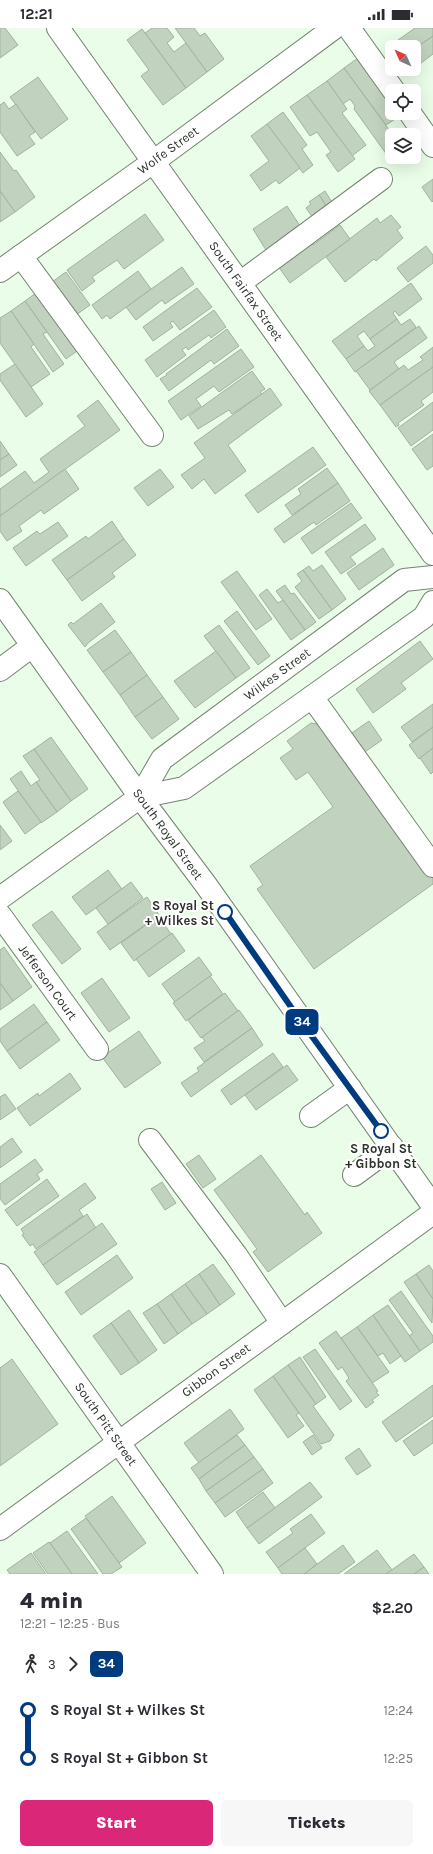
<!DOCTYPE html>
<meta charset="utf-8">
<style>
body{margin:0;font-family:Karla,sans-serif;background:#f7f7f7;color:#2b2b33;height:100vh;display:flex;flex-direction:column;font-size:15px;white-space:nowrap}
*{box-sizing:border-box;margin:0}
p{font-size:13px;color:#7c7c81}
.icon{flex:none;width:22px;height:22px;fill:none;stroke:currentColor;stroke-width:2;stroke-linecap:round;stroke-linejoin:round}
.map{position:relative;height:1546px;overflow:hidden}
.sheet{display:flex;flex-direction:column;background:#fff;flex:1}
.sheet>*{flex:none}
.badge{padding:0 8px;border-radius:6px;font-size:14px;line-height:26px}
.needle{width:26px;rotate:315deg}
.tools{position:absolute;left:385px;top:12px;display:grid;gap:8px}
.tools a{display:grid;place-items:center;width:36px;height:36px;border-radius:6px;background:#fff;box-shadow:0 4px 16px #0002;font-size:20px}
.map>.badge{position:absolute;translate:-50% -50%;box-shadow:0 0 0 2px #fff}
.legs{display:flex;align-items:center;gap:6px;height:44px;padding:0 20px;font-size:13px}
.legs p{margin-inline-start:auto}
.overview{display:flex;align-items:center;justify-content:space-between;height:68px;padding:0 20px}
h1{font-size:22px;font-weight:800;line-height:30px}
.cta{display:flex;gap:8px;margin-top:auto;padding:8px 20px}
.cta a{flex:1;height:46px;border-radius:6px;background:#db2777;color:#fff;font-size:16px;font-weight:800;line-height:46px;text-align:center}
.cta a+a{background:#f7f7f7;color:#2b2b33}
ul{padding:0 20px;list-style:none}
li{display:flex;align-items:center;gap:14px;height:48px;font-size:15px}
li i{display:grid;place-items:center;width:6px;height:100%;margin:0 5px;background:currentColor}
li i::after{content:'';width:10px;height:10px;margin:-5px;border:3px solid;border-radius:50%;background:#fff}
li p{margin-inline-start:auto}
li:first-child i{background:linear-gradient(#0000 50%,currentColor 0)}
li:last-child i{background:linear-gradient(currentColor 50%,#0000 0)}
.status{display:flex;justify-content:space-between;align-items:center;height:28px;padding:0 20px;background:#fff;direction:ltr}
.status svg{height:11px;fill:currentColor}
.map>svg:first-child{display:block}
.building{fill:#c1d2be;stroke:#a1b29e}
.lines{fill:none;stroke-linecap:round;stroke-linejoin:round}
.minor-casing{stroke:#738370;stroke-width:24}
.major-casing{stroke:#738370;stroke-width:24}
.minor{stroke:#fff;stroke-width:22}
.major{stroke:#fff;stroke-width:22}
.line-1-casing{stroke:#fff;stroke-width:9}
.line-1{stroke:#003b80;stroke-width:6}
.stop-1-dot{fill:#fff;stroke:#003b80;stroke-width:2}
.labels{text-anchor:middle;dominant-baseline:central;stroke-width:4;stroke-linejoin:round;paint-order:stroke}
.street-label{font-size:13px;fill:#2b322a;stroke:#fff}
.stop-label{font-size:13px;font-weight:bold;fill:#2b322a;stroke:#fff;text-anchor:end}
</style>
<div class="status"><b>12:21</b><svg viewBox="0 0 49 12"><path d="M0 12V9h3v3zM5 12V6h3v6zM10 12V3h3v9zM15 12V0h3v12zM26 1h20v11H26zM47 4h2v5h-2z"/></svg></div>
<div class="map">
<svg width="433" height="1546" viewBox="0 0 433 1546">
<rect width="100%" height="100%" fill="#eafde8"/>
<g class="building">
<path d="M0 0H5L18 17 0 30Z"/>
<path d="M152 0H167L174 9 167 15 174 24 186 15 207 44 186 60 145 5Z"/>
<path d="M175 0H194L200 8 205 5 224 31 207 44Z"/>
<path d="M415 0H433V8L414 21V19H404L398 12Z"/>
<path d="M142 1 186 60 163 77 141 48 149 42 127 12Z"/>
<path d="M433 8V26L421 35 414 25V21Z"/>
<path d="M362 27 382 64 392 77V85H398L400 88 386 97 344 40Z"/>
<path d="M344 40 393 107 392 124 387 127 354 81 355 78 350 71 343 76 327 53Z"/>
<path d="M38 49 68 91 41 111 10 69Z"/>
<path d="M327 53 347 81 342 85 366 117 352 128 307 67Z"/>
<path d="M307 67 355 131 338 144 326 127 331 124 317 104 310 108 290 79Z"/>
<path d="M4 74 9 81 16 76 35 104 29 108 35 116 17 128 0 104V77Z"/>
<path d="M283 84 307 117 302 121 313 137 303 145 267 96Z"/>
<path d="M267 96 300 140 279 156 276 152 261 163 250 147 269 133 251 108Z"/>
<path d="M0 124 14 143 16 142 35 169 15 184 0 163Z"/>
<path d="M433 151V173L432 174 422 159Z"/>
<path d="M0 163 15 184 0 194Z"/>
<path d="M325 163 335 179 329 182 319 167Z"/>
<path d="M319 167 329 182 315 193 306 180 311 176 309 174Z"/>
<path d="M287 178 304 204 269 227 253 201Z"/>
<path d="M145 186 164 212 124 241 117 232 92 249 95 253 82 263 67 242Z"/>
<path d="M391 187 401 199 397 202 403 210 376 233 374 231 345 254 326 229 377 190 380 195Z"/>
<path d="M340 197 350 211 290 255 276 235 309 211 313 217Z"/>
<path d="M426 218 433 227V235L408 254 397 240Z"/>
<path d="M182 239 194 256 165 276 162 272 136 292 126 279Z"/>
<path d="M138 243 151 261 110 291 107 287 102 291 92 277Z"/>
<path d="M66 244 90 277 76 287 52 254Z"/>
<path d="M411 255 422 271 399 288 395 283 393 285 397 291 370 311 364 303 357 308 364 318 346 331 332 313Z"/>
<path d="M197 260 212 279 180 302 173 293 170 295 173 299 153 313 143 299Z"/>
<path d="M40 262 81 320 66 331 25 273Z"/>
<path d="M25 273 47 304 43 306 64 336 53 344 11 283Z"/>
<path d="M214 282 226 299 211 310 209 307 188 322 186 319 182 322 186 327 157 349 145 332Z"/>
<path d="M11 283 34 316 31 319 50 346 31 359 0 315V290Z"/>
<path d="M397 291 401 297 410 291 416 299 355 344 346 331 364 318 368 323 375 318 370 311Z"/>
<path d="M419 298 427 310 394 334 399 341 370 362 356 343Z"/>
<path d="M227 301 239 318 214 336 211 332 169 363 160 351 167 347 166 346Z"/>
<path d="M433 319V339L380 377 369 363 404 337 408 342 423 332 420 329Z"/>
<path d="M241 321 254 339 219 364 214 358 196 371 201 378 181 392 168 373Z"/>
<path d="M15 336 43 376 26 389 0 352V346Z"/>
<path d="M433 339V364L421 373 424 377 398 395 399 397 396 399 380 377Z"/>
<path d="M252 343 265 361 260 364 262 366 232 386 229 382 198 401 189 388Z"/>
<path d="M270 360 282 377 228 417 246 443 215 466 204 451 192 461 181 447 205 430 194 415Z"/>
<path d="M98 372 120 402 0 488V461L25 443 34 455 49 444 40 431 85 398 77 388Z"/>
<path d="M433 374V402L411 418 398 400Z"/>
<path d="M433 406V438L427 442 412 421Z"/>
<path d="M0 413 9 426 0 432Z"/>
<path d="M313 419 326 437 258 485 245 467Z"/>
<path d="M9 426 17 437 0 449V432Z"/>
<path d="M327 440 338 455 292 487 285 477 301 466 298 461Z"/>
<path d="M65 441 79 461 44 486 41 482 19 498 22 503 7 513 0 503V488Z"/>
<path d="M160 441 174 459 148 478 134 460Z"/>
<path d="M338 455 350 473 316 497 314 494 284 515 274 501Z"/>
<path d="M351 475 362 490 312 526 301 510Z"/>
<path d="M112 493 124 511 67 552 52 532 86 508 88 511Z"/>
<path d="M58 494 68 508 26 538 13 520 37 503 40 506Z"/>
<path d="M365 496 376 511 350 529 356 536 341 546 325 524Z"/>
<path d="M124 511 136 527 112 545 115 549 82 573 67 552Z"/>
<path d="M383 520 394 537 359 562 347 545Z"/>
<path d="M322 537 346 571 332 582 303 542 309 538 313 543Z"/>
<path d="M303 542 332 582 319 591 295 559 302 553 297 546Z"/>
<path d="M237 543 272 591 256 602 221 554Z"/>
<path d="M285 557 291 566 294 565 316 594 305 602 276 563Z"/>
<path d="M267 561 278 575 283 572 305 602 291 612 259 567Z"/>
<path d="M101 575 115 594 88 615 85 619 68 597 71 594 73 596Z"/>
<path d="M237 583 270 628 258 637 224 593Z"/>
<path d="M219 597 250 640 236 650 204 608Z"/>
<path d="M115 602 131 624 103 644 87 622Z"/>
<path d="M420 613 433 631 401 655 406 661 373 685 356 661Z"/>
<path d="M216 623 236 650 195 680 174 653Z"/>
<path d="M131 624 147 647 120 667 103 644Z"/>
<path d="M147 647 163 669 135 689 120 667Z"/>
<path d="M163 669 179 691 152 711 135 689Z"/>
<path d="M433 676V699L412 714 401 699Z"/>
<path d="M369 693 382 712 359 728 346 709Z"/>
<path d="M311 695 323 697 433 850V856L314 941 257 861 263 857 250 838 333 779 308 744 296 752 280 730 293 721 287 713Z"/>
<path d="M433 699V720L419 731 409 717Z"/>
<path d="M51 709 88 761 71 773 34 721Z"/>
<path d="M433 720V744L431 746 420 730Z"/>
<path d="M34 721 71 773 57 784 36 754 40 752 23 728Z"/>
<path d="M21 743 31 758 36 754 57 784 41 795 10 751Z"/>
<path d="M18 763 41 794 25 806 3 774Z"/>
<path d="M0 797 12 813 0 822Z"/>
<path d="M108 842 122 861 86 887 72 869Z"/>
<path d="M131 854 143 870 108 896 96 880Z"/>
<path d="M147 869 159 887 110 922 97 904Z"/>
<path d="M52 883 81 921 62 936 32 897Z"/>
<path d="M158 888 171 906 134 933 121 915Z"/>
<path d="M172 905 185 923 149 949 136 931Z"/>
<path d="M4 919 32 959 13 973 0 955V922Z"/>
<path d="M199 929 212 947 175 974 162 956Z"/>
<path d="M210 948 223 966 186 993 173 975Z"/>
<path d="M102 950 130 990 109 1004 81 965Z"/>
<path d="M0 955 13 973 0 982Z"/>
<path d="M225 965 238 983 201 1010 188 992Z"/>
<path d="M34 976 47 994 7 1023 0 1013V1001Z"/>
<path d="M239 982 252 1000 204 1034 194 1020 205 1013 202 1009Z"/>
<path d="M47 994 60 1012 20 1041 7 1023Z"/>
<path d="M252 1000 263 1017 191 1069 181 1055 199 1043 197 1040Z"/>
<path d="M139 1003 161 1035 125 1060 102 1029Z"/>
<path d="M273 1025 283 1039 231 1077 221 1062Z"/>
<path d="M287 1037 298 1052 256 1082 245 1067Z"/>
<path d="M70 1045 81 1061 30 1098 17 1080 38 1065 39 1068Z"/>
<path d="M5 1066 16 1081 0 1092V1069Z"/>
<path d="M12 1110 22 1124 0 1140V1119Z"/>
<path d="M199 1127 216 1151 203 1160 186 1136Z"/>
<path d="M261 1127 305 1187 307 1184 322 1205 268 1244 253 1224 257 1221 214 1162Z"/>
<path d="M35 1131 43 1142 37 1146 40 1151 5 1177 0 1171V1156Z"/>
<path d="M47 1151 59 1168 17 1198 5 1182Z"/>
<path d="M162 1154 176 1175 165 1182 151 1161Z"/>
<path d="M85 1155 96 1170 79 1182 83 1188 36 1221 33 1216 30 1218 22 1207 24 1206 21 1201Z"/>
<path d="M87 1186 96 1200 43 1237 34 1224Z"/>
<path d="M102 1195 117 1216 57 1257 43 1237Z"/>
<path d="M117 1227 133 1250 81 1287 65 1264Z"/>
<path d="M213 1236 235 1266 220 1277 199 1246Z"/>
<path d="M429 1237 433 1243V1271L416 1246Z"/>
<path d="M199 1246 220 1277 207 1286 185 1256Z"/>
<path d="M416 1246 433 1271 432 1295 404 1254Z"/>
<path d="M185 1256 207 1286 192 1296 171 1266Z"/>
<path d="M401 1263 433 1308V1314L420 1323 409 1308 413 1305 389 1272Z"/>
<path d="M171 1266 192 1296 178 1306 157 1276Z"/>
<path d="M157 1276 178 1306 164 1316 143 1285Z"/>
<path d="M388 1277 420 1323 405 1334 373 1287Z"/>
<path d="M129 1282 157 1322 139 1335 111 1295Z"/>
<path d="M373 1287 401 1328 390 1336 383 1325 378 1328 357 1299Z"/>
<path d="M111 1295 139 1335 121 1347 93 1308Z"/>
<path d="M357 1299 389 1344 372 1355 341 1310Z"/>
<path d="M336 1303 378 1363 376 1364 379 1367 372 1372 374 1374 366 1380 346 1353 349 1350 342 1339 338 1342 319 1315Z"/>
<path d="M315 1321 352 1373 340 1382 303 1329Z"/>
<path d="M300 1329 326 1369 316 1376 288 1337Z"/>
<path d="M12 1331 58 1396 0 1438V1340Z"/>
<path d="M288 1337 316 1376 313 1378 334 1407 330 1413 321 1416 273 1348Z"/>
<path d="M273 1348 299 1385 296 1387 304 1398 288 1410 254 1362Z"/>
<path d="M433 1357V1388L396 1414 382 1394Z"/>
<path d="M230 1381 244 1401 199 1435 184 1415Z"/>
<path d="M433 1392V1415L414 1428 403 1413Z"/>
<path d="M237 1407 245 1417 199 1451 191 1440Z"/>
<path d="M313 1407 322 1420 312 1427 303 1414Z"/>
<path d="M245 1417 254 1429 206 1463 199 1451Z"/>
<path d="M359 1420 371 1438 357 1447 345 1430Z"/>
<path d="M254 1429 263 1441 215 1475 206 1463Z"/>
<path d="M263 1441 273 1455 225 1489 215 1475Z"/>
<path d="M310 1454 322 1469 259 1516 247 1500Z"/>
<path d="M263 1464 275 1480 247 1500 236 1484Z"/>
<path d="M112 1468 146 1515 119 1535 85 1488Z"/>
<path d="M311 1486 325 1505 278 1540 266 1524 293 1505 290 1501Z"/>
<path d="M86 1490 122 1539 111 1546H103L71 1501Z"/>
<path d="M67 1503 98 1546H72L50 1515Z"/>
<path d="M49 1514 50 1515 72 1546H48L33 1525Z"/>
<path d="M343 1517 355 1534 338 1546H304Z"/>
<path d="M305 1520 317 1536 304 1546H282L278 1540Z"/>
<path d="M377 1522 392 1542 386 1546H344Z"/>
<path d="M31 1525 46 1546H10L7 1542Z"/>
<path d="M414 1526 424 1539 414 1546H386Z"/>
<path d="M424 1539 429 1546H414Z"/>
</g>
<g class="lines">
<g class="minor-casing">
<g id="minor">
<path d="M58 0 433 526"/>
<path d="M349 0 394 63"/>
<path d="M410 85 433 118"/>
<path d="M21 228 152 407"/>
<path d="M0 243 153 134 334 0"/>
<path d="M240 255 381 151"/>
<path d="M0 642 32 618"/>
<path d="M312 669 433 838"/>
<path d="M140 769 162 731 404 552 433 549"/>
<path d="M0 870 140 769 184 760 424 589 433 574"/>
<path d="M0 887 97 1021"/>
<path d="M311 1088 350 1060"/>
<path d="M150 1112 236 1227 282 1295"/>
<path d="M354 1147 392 1119"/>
<path d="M0 1247 212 1546"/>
</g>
</g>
<g class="major-casing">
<g id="major">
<path d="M0 572 140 769 206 857 433 1178"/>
<path d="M0 1501 433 1185"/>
</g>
</g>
<use href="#minor" class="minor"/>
<use href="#major" class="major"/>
</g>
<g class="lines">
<g class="line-1-casing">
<path id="line-1" d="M225 884 300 992 381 1103"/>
</g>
<use href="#line-1" class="line-1"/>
</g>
<g class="stop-1-dot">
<circle cx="225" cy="884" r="7"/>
<circle cx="381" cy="1103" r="7"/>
</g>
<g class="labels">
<g class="street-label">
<text transform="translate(168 122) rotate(-36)">Wolfe Street</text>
<text transform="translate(246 263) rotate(55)">South Fairfax Street</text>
<text transform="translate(277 646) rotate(-36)">Wilkes Street</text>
<text transform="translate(168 806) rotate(54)">South Royal Street</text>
<text transform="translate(48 954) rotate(54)">Jefferson Court</text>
<text transform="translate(216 1342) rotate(-36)">Gibbon Street</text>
<text transform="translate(106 1396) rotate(55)">South Pitt Street</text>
</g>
<g class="stop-label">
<text x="214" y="877">S Royal St<tspan x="214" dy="15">+ Wilkes St</tspan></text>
<text x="381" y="1120" text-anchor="middle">S Royal St<tspan x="381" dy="15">+ Gibbon St</tspan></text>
</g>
</g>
</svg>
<div class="tools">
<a><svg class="needle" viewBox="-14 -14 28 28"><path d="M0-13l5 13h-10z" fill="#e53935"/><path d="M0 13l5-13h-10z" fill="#7c7c81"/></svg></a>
<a><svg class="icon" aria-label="locate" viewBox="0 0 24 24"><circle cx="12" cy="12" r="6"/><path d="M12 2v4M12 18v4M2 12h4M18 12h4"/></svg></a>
<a><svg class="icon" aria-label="layers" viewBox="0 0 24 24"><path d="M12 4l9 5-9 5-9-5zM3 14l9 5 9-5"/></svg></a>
</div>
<b class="badge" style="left:302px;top:994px;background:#003b80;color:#fff">34</b>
</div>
<section class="sheet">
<div class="overview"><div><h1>4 min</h1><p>12:21 – 12:25 · Bus</p></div><b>$2.20</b></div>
<div class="legs"><svg class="icon" aria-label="walk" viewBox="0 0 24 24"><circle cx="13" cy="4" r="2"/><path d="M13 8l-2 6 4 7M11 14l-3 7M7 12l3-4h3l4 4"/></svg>3<svg class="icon" aria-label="forward" viewBox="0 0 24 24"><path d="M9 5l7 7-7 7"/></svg><b class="badge" style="background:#003b80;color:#fff">34</b></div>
<ul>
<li><i style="color:#003b80"></i><b>S Royal St + Wilkes St</b><p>12:24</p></li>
<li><i style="color:#003b80"></i><b>S Royal St + Gibbon St</b><p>12:25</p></li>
</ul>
<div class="cta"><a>Start</a><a>Tickets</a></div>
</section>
